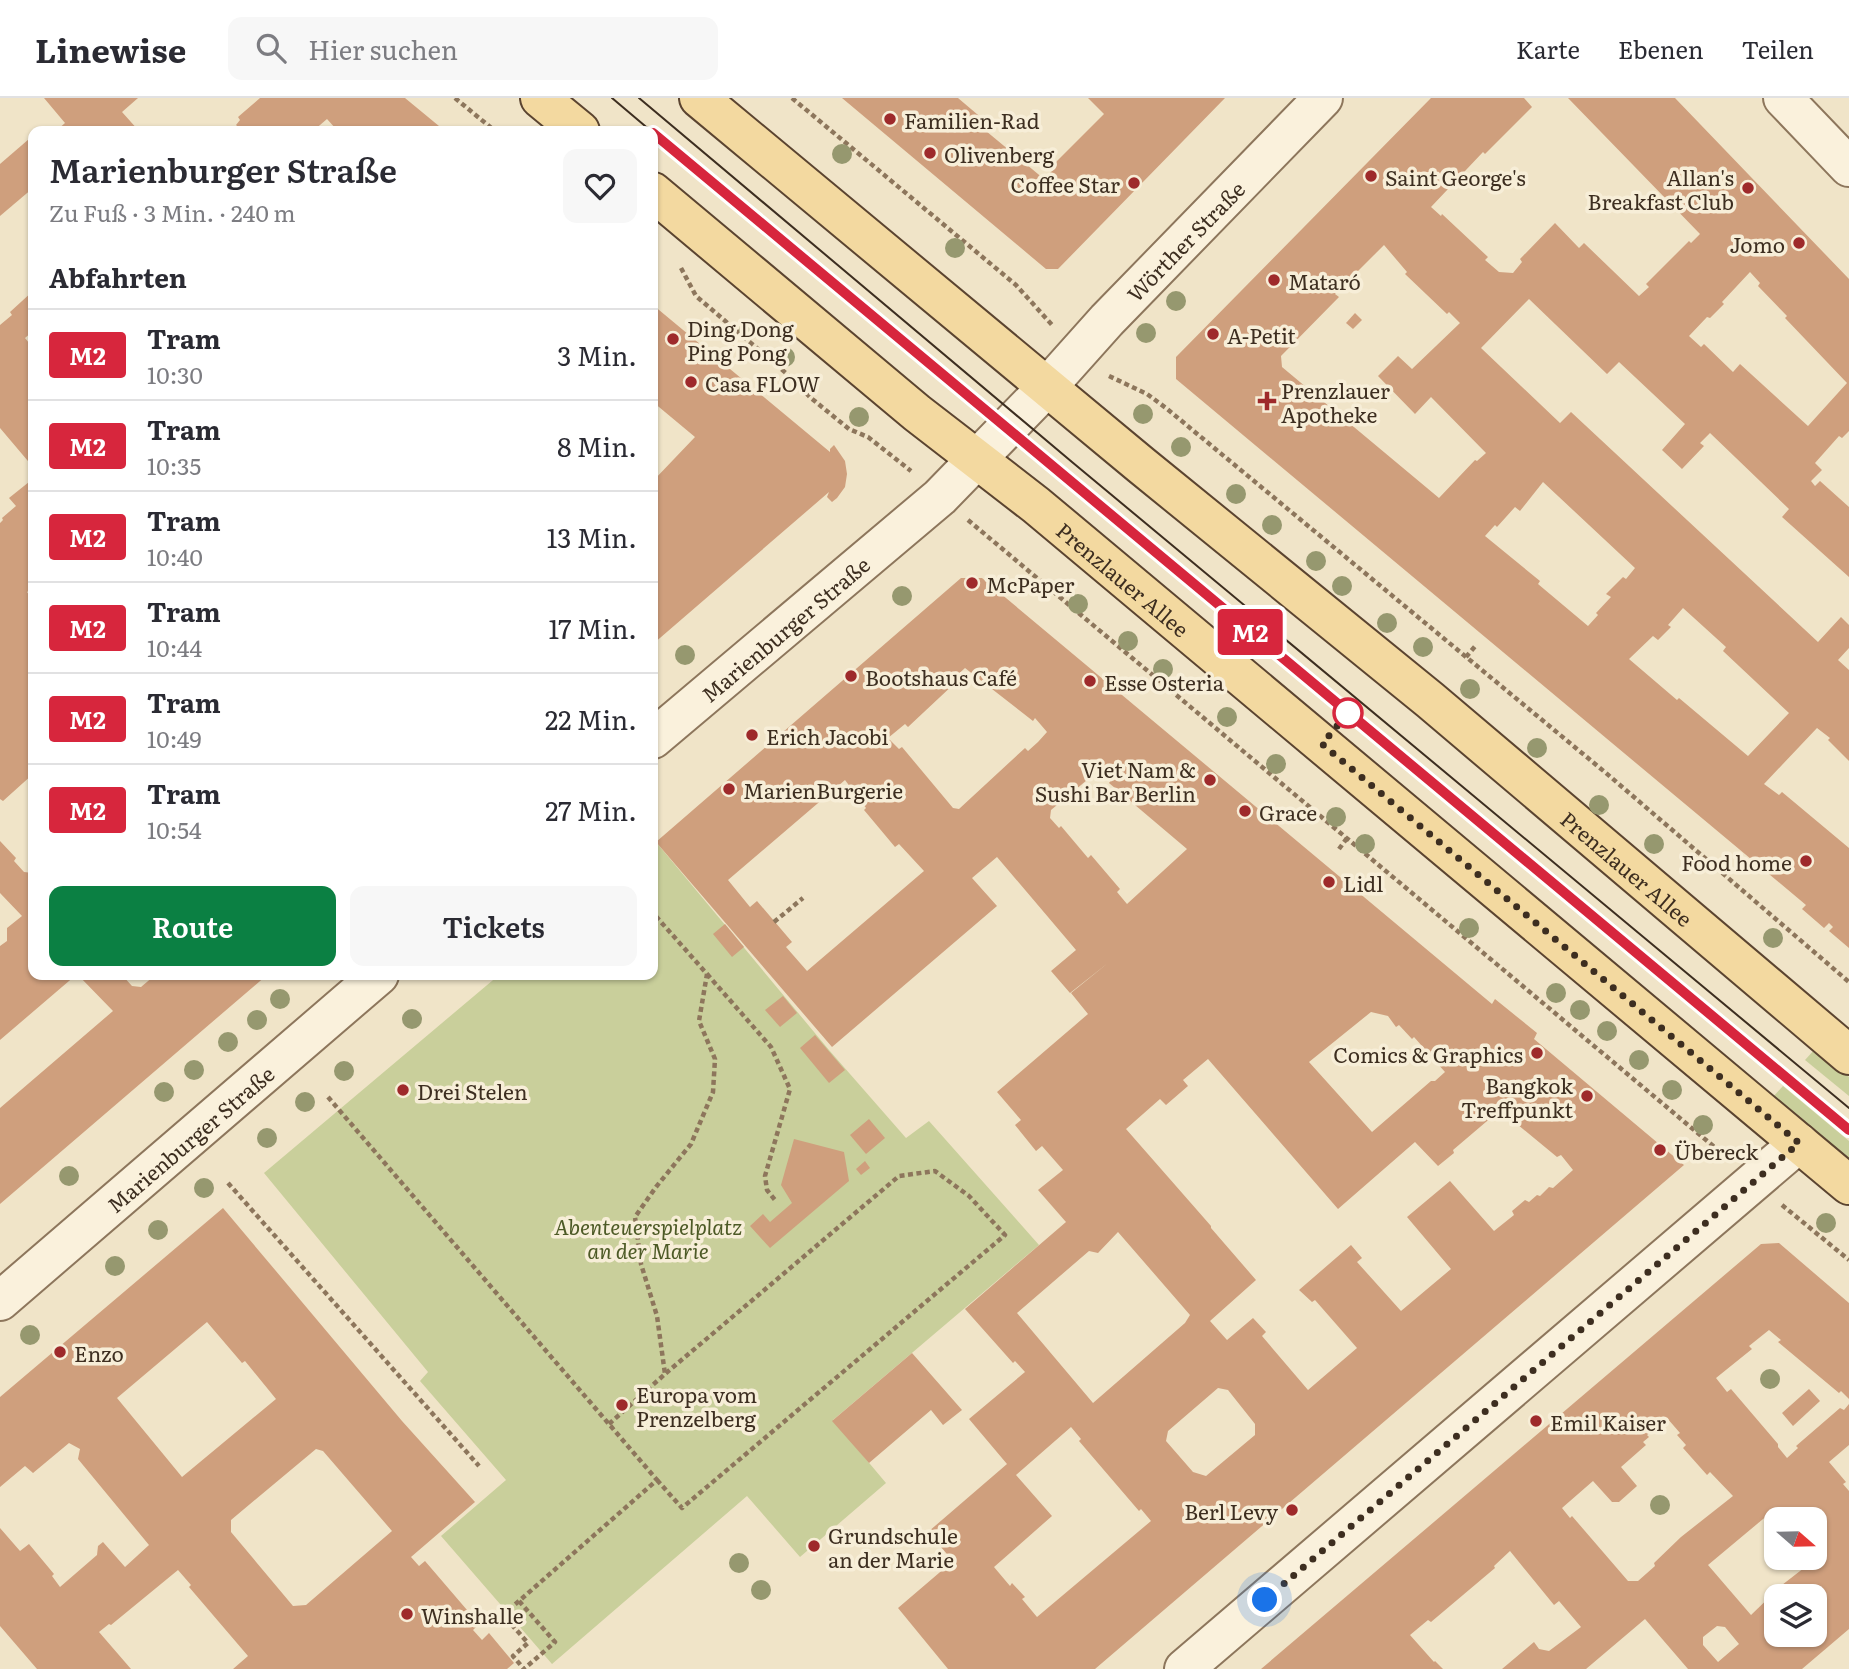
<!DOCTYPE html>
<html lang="de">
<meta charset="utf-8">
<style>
body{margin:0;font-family:Literata,serif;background:#f7f7f7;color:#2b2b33;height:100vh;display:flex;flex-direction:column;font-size:26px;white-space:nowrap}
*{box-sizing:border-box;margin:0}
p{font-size:23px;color:#7c7c81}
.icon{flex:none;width:38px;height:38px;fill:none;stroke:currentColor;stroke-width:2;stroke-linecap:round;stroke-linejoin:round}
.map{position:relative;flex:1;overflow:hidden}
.sheet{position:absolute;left:28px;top:28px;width:630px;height:854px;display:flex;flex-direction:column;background:#fff;border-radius:14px;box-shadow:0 2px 5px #0004}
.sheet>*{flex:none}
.badge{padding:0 14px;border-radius:5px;font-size:24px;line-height:46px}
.needle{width:46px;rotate:110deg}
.controls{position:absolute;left:1764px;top:1409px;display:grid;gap:14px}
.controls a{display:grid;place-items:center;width:63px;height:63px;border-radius:14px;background:#fff;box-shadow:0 2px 5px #0004;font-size:35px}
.you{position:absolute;width:35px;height:35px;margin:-18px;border:5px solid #fff;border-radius:50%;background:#1a73e8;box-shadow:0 0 0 10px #1a73e833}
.map>.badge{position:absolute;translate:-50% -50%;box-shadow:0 0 0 4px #fff}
h2{padding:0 21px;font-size:26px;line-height:63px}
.round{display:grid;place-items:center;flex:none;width:74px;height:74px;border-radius:14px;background:#f7f7f7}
.headline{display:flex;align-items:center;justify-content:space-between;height:119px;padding:0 21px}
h1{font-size:33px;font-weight:600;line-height:52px}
.button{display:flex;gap:14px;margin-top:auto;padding:14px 21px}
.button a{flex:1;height:80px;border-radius:14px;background:#0b8043;color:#fff;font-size:28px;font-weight:600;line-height:80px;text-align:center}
.button a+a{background:#f7f7f7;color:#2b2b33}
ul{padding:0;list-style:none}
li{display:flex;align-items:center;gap:21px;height:91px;padding:0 21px;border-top:2px solid #e1e1e2}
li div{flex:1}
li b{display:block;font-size:26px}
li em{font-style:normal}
li .badge{min-width:77px;font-weight:700;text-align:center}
header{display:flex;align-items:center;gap:42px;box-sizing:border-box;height:98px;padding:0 35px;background:#fff;border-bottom:2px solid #e1e1e2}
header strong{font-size:33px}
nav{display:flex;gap:38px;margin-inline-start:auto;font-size:24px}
.search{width:490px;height:63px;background:#f7f7f7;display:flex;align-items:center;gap:18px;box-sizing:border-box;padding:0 24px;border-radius:14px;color:#7c7c81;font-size:26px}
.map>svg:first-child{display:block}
.green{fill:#c9cf9b}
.building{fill:#cf9f7d;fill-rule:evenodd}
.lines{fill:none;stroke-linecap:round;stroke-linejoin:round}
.street-casing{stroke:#8d765c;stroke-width:42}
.primary-casing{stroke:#5b4430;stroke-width:42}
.path{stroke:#8d765c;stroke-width:4.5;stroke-dasharray:5 3.5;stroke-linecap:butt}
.street{stroke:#faf1dc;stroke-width:38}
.primary{stroke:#f3d9a0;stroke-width:38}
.tram{stroke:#3d2e20;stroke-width:2}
.tree{fill:#96986f}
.line-casing{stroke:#fff;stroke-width:16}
.line{stroke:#d7263d;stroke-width:10}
.walk{stroke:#3d2e20;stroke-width:7;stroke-dasharray:0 12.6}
.poi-dot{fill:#9e2a2b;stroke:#f7eed8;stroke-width:2.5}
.stop-dot{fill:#fff;stroke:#d7263d;stroke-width:3.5}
.labels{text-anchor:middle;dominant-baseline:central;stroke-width:7;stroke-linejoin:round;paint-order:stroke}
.poi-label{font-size:21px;fill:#3d2e20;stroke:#f7eed8;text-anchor:start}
.street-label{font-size:21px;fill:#3d2e20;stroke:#f7eed8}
.park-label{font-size:21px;font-style:italic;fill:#4d5a26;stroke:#f7eed8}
</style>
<header>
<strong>Linewise</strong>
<div class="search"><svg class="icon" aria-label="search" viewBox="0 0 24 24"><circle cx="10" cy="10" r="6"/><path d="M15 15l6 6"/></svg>Hier suchen</div>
<nav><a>Karte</a><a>Ebenen</a><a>Teilen</a></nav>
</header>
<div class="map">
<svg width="1849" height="1571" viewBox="0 0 1849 1571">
<rect width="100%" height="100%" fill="#f0e4c8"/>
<g class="green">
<path d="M656 744 829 952 906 1040 929 1023 1039 1147 833 1322 886 1385 800 1459 747 1398 552 1566 441 1438 506 1382 420 1283 428 1274 264 1075 499 877H653V747Z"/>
<path d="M1815 951 1849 979V998L1805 962Z"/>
<path d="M1783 988 1849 1043V1064L1772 1000Z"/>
</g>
<g class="building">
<path d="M44 0H138L122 14 139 33H56L65 25Z"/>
<path d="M260 0H405L445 33H334L336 31 327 21 313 33H243L236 27 240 22 238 19Z"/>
<path d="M842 0H958L991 28 986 33 1044 81 1054 71 1051 69 1104 16 1088 0H1225L1058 171H1046Z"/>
<path d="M1431 0H1524L1532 9 1485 56 1483 54 1431 109 1441 118 1442 116 1488 159 1485 162 1499 174 1513 175 1522 164 1520 161 1555 125 1579 150 1584 145 1639 198 1649 189 1646 186 1689 143 1691 145 1700 136 1568 0H1675L1849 181V333L1842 340 1839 338 1815 365 1822 372 1811 383 1815 388 1820 383 1849 409V479L1782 419 1789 411 1710 335 1700 345 1704 348 1682 371 1662 352 1685 326 1619 264 1607 276 1529 201 1481 250 1560 325 1571 314 1818 544 1841 519 1849 527V550L1838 562 1849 572V663L1828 642 1830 640 1817 630 1764 686 1779 697 1782 694 1849 750V850L1829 833 1833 829 1829 825 1824 830 1802 811 1806 807 1176 281V259ZM1384 147 1407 174 1405 176 1447 216 1449 214 1460 225 1412 271 1398 258 1378 278 1415 316 1431 299 1486 355 1477 363 1475 362 1439 400 1282 269 1281 258 1339 199 1335 196ZM1750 174 1760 185 1758 188 1787 218 1785 220 1847 285 1808 328 1740 266 1733 274 1704 246 1701 249 1689 238 1707 219 1710 220 1724 206 1722 204ZM1543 384 1635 470 1626 481 1623 479 1606 496 1611 499 1596 515 1598 517 1588 528 1538 486 1540 483 1485 438 1495 427 1497 429 1515 409 1520 413ZM1683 510 1726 549 1723 553 1789 615 1748 658 1679 600 1677 602 1629 561 1653 538 1658 542 1671 529 1668 527Z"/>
<path d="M29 41 33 46V90L0 118V66Z"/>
<path d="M33 193V233L25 240 33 250V369L0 330V227L12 217 10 214Z"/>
<path d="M653 207 830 354V351L834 347 845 363 847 376 845 389 837 400 832 404 827 399 829 394 653 546V383L695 339 653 304Z"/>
<path d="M1355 215 1362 222 1353 231 1346 225Z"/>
<path d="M29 384 33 389V489L27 494 33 502V676L3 703 0 701V425L3 422 2 420 16 408 9 400Z"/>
<path d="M961 480H982L1492 906 1495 901 1537 935 1534 941 1684 1067 1095 1571H948L898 1510 953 1463 928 1434 1007 1366 969 1321 1025 1274 1015 1263 1013 1265 965 1211 1066 1124 1038 1092 1063 1072 1042 1048 1036 1053 1015 1027 1021 1022 997 994 1088 916 1071 895 1108 865 1070 895 1051 873 1076 852 997 759 972 780 997 808 832 949 656 744ZM965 570 1033 623 1035 620 1047 634 1038 644 1028 653 1025 650 959 711 953 710 902 649 899 651 888 640 905 626 908 629 955 585 952 582ZM1095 669 1111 682 1109 685 1187 751 1127 806 1117 794 1120 791 1091 757 1088 760 1061 728 1059 730 1050 720 1051 712 1087 682 1085 679ZM845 682 866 710 864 712 895 749 899 746 924 773 807 873 786 849 792 844 757 803 750 809 728 782ZM1371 914 1388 918 1396 929 1399 927 1412 941 1414 939 1445 974 1435 983H1431L1372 1034 1309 964ZM1208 961 1338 1111 1415 1044 1438 1068 1454 1055 1453 1052 1500 1012 1557 1059 1561 1057 1573 1072 1553 1090 1549 1089 1540 1098 1537 1097 1529 1104 1525 1102 1512 1113 1514 1117 1494 1133 1450 1083 1407 1119 1451 1171 1401 1213 1357 1164 1362 1160 1351 1147 1299 1192 1312 1204 1315 1202 1357 1250 1308 1292 1262 1238 1266 1234 1253 1220 1227 1242 1210 1223 1256 1182 1211 1130V1128L1126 1031 1160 1001 1166 1007 1188 988 1183 982ZM1118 1134 1190 1217 1185 1225 1093 1305 1017 1215 1089 1153 1098 1155ZM1218 1290 1228 1292 1255 1326V1337L1206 1378 1193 1374 1166 1343 1168 1333ZM1071 1329 1081 1341 1079 1343 1139 1413 1141 1411 1151 1423 1037 1519 1022 1501 1025 1499 1012 1485 1010 1488 994 1469 1052 1418 1016 1377Z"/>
<path d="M0 743 16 760 14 763 24 774 33 775V877H76L0 942V848L7 843V830L22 818 0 795Z"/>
<path d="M725 826 744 849 732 859 713 836Z"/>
<path d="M78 877H122L132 888 141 889 154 878 153 877H267L0 1106V1010L113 913Z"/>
<path d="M783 898 797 915 780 929 765 912Z"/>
<path d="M815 937 845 972 829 985 800 950Z"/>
<path d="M869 1021 885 1040 866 1056 850 1037Z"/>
<path d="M794 1041 844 1054 849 1083 770 1150 750 1128 763 1116 770 1124 792 1105 781 1087Z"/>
<path d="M865 1063 870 1070 861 1077 856 1071Z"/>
<path d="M223 1110 402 1323 475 1404 411 1459 419 1468 425 1463 479 1526 473 1532 482 1542 489 1535 514 1565 507 1571H233L248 1558 189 1489 191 1487 178 1472 111 1527 109 1526 99 1534 131 1571H37L0 1528V1430L20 1453 29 1446 54 1476 52 1478 60 1489 97 1457 98 1448 103 1444 125 1469 149 1447 78 1361 80 1351 69 1345 33 1375 25 1368 0 1389V1299ZM207 1224 242 1265 245 1263 276 1301 182 1379 117 1300ZM316 1351 323 1353 392 1433 306 1507 293 1508 231 1434V1422Z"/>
<path d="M1779 1145 1849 1205V1301L1841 1293 1839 1295 1778 1244 1781 1242 1769 1232 1749 1248 1752 1251 1716 1280 1727 1294 1731 1291 1778 1346V1349L1787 1360 1798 1350 1796 1348 1840 1310 1844 1312 1849 1306V1347L1829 1364 1846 1384 1843 1386 1849 1393V1531L1802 1571H1688L1645 1521 1586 1571H1502L1534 1544 1539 1551 1549 1553 1581 1529 1559 1503 1554 1507 1510 1453 1494 1468 1495 1470 1431 1524 1428 1522 1410 1537 1434 1564 1435 1563 1443 1571H1261L1761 1146ZM1667 1320 1680 1335 1677 1337 1686 1347 1683 1350 1707 1377 1710 1374 1733 1398 1681 1439 1654 1465 1655 1468 1638 1483H1628L1572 1418 1570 1420 1562 1410 1593 1383 1612 1404H1619L1637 1388 1621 1369 1646 1347 1643 1344 1649 1339 1647 1337ZM1775 1411 1784 1421H1815V1446L1822 1456 1782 1487 1751 1517 1708 1467ZM1776 1498H1815V1536H1776ZM1717 1528 1725 1529 1739 1546 1718 1564 1703 1547V1539Z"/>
<path d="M912 1255 962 1312 943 1327 931 1312 869 1365 832 1323Z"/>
<path d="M1809 1291 1820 1303 1793 1328 1782 1315Z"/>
</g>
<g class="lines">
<g class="street-casing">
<g id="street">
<path d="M1783 0 1849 69"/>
<path id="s1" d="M653 641 940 399 1048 288 1107 222 1323 0"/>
<path id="s2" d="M0 1203 379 877"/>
<path d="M1184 1571 1799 1045"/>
</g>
</g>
<g class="primary-casing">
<g id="primary">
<path d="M540 0 580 33"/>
<path id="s3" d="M699 0 1141 367 1430 602 1849 957"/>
<path id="s4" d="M653 94 917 315 1036 407 1849 1087"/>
</g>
</g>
<g class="path">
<path d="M455 0 495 33"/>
<path d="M792 0 1016 187 1053 228"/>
<path d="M681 170 696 198 787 276 811 300 849 331 868 339 911 373"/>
<path d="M1109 278 1147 296 1166 310 1606 675 1849 884"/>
<path d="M968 422 1725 1058"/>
<path d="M1466 559 1477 546"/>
<path d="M1339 751 1347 740"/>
<path d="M774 824 803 800"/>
<path d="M707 876 771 949 790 991 765 1078 767 1092 775 1102"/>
<path d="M328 999 657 1382 519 1503 555 1544 524 1571"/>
<path d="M228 1085 479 1368"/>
<path d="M1782 1107 1849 1162"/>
<path d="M609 1326 665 1276 657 1218 641 1166 635 1119 656 1089 691 1046 713 994 715 961 699 923 707 876 653 815"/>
<path d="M657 1382 682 1410 1005 1137 969 1098 935 1073 899 1078 665 1276"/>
<path d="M519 1503 503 1517 528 1545 513 1558 524 1571"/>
</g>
<use href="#street" class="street"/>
<use href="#primary" class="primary"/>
<g class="tram">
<path d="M612 0 651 33"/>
<path d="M639 0 1072 364 1849 1010"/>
<path d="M653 35 1849 1032"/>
</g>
</g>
<g class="tree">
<circle cx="842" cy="56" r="10"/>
<circle cx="955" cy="150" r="10"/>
<circle cx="1176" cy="203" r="10"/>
<circle cx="749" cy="232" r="10"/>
<circle cx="1146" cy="235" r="10"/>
<circle cx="785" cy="259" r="10"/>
<circle cx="1143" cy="316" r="10"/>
<circle cx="859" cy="319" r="10"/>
<circle cx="1181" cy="349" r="10"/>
<circle cx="1236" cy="396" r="10"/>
<circle cx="1272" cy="427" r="10"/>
<circle cx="1316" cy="463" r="10"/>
<circle cx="1342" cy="488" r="10"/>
<circle cx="902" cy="498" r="10"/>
<circle cx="1078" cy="506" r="10"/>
<circle cx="1387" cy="525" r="10"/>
<circle cx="1128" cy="543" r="10"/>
<circle cx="1423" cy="549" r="10"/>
<circle cx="685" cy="557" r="10"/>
<circle cx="1163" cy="571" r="10"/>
<circle cx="1470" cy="591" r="10"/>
<circle cx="1227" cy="619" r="10"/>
<circle cx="1537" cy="650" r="10"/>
<circle cx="1276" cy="666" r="10"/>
<circle cx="1599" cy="707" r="10"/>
<circle cx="1336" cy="719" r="10"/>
<circle cx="1365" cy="746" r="10"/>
<circle cx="1654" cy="746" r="10"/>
<circle cx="1469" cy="830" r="10"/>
<circle cx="1773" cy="840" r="10"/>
<circle cx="1556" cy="895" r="10"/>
<circle cx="280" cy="901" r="10"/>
<circle cx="1580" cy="912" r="10"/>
<circle cx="412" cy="921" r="10"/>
<circle cx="257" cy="922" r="10"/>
<circle cx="1607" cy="933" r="10"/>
<circle cx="228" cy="944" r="10"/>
<circle cx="1639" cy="962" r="10"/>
<circle cx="194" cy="972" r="10"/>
<circle cx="344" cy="973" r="10"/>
<circle cx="1672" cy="992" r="10"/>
<circle cx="164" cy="994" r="10"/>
<circle cx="305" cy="1004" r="10"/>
<circle cx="1703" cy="1027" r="10"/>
<circle cx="267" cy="1040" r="10"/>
<circle cx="69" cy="1078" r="10"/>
<circle cx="204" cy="1090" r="10"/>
<circle cx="1826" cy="1125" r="10"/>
<circle cx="158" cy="1132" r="10"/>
<circle cx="115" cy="1168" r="10"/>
<circle cx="30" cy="1237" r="10"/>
<circle cx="1770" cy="1281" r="10"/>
<circle cx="1660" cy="1407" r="10"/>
<circle cx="739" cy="1465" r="10"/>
<circle cx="761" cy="1492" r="10"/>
</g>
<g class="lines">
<g class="line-casing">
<path id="line" d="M653 35 1849 1032"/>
</g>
<use href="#line" class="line"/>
<path class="walk" d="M1265 1502 1799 1045 1322 646 1348 615"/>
</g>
<g class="poi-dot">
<circle cx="890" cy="21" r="7"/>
<circle cx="930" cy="55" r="7"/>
<circle cx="1371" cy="78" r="7"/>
<circle cx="1134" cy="85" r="7"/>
<circle cx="1748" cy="90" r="7"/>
<circle cx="1799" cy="145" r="7"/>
<circle cx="1274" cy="182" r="7"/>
<circle cx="1213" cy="236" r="7"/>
<circle cx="673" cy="241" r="7"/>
<circle cx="691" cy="284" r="7"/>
<path d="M1263.5 292.5h7v7h7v7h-7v7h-7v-7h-7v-7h7z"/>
<circle cx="972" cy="485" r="7"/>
<circle cx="851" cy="578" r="7"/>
<circle cx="1090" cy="583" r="7"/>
<circle cx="752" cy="637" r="7"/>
<circle cx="1210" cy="682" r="7"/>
<circle cx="729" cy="691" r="7"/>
<circle cx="1245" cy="713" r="7"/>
<circle cx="1806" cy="763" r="7"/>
<circle cx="1329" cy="784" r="7"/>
<circle cx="1537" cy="955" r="7"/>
<circle cx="403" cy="992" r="7"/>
<circle cx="1587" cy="998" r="7"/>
<circle cx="1660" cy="1052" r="7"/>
<circle cx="60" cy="1254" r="7"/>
<circle cx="622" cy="1307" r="7"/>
<circle cx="1536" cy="1323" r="7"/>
<circle cx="1292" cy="1412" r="7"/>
<circle cx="814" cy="1448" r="7"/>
<circle cx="407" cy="1516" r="7"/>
</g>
<circle class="stop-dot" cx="1348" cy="615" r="14"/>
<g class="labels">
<g class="poi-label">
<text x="904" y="21">Familien-Rad</text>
<text x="944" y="55">Olivenberg</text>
<text x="1385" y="78">Saint George's</text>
<text x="1734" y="78" text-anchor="end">Allan's<tspan x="1734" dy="24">Breakfast Club</tspan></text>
<text x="1120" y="85" text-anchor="end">Coffee Star</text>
<text x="1785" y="145" text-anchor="end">Jomo</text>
<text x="1288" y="182">Mataró</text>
<text x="687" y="229">Ding Dong<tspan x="687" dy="24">Ping Pong</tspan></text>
<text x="1227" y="236">A-Petit</text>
<text x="705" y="284">Casa FLOW</text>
<text x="1281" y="291">Prenzlauer<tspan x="1281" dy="24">Apotheke</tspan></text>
<text x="986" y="485">McPaper</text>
<text x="865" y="578">Bootshaus Café</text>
<text x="1104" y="583">Esse Osteria</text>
<text x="766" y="637">Erich Jacobi</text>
<text x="1196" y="670" text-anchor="end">Viet Nam &amp;<tspan x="1196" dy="24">Sushi Bar Berlin</tspan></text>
<text x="743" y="691">MarienBurgerie</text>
<text x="1259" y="713">Grace</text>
<text x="1792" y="763" text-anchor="end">Food home</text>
<text x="1343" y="784">Lidl</text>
<text x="1523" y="955" text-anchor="end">Comics &amp; Graphics</text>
<text x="1573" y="986" text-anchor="end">Bangkok<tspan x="1573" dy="24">Treffpunkt</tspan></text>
<text x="417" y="992">Drei Stelen</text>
<text x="1674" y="1052">Übereck</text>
<text x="74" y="1254">Enzo</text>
<text x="636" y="1295">Europa vom<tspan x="636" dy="24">Prenzelberg</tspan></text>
<text x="1550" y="1323">Emil Kaiser</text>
<text x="1278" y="1412" text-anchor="end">Berl Levy</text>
<text x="828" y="1436">Grundschule<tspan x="828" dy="24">an der Marie</tspan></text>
<text x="421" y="1516">Winshalle</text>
</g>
<g class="street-label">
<text stroke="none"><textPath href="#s1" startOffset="730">Wörther Straße</textPath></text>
<text stroke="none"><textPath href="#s4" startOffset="609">Prenzlauer Allee</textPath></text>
<text stroke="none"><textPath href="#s1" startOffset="172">Marienburger Straße</textPath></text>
<text stroke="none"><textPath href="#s3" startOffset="1206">Prenzlauer Allee</textPath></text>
<text stroke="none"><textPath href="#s2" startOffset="250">Marienburger Straße</textPath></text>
</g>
<g class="park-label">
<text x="648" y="1127">Abenteuerspielplatz<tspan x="648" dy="24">an der Marie</tspan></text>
</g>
</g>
</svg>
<div class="controls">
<a><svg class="needle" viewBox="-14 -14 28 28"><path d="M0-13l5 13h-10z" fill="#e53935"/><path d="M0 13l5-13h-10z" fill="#7c7c81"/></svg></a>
<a><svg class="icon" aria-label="layers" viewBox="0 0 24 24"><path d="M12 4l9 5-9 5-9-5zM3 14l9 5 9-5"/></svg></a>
</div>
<div class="you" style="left:1265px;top:1502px"></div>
<b class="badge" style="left:1250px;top:534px;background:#d7263d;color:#fff">M2</b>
<section class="sheet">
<div class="headline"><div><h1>Marienburger Straße</h1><p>Zu Fuß · 3 Min. · 240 m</p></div><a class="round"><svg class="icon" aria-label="heart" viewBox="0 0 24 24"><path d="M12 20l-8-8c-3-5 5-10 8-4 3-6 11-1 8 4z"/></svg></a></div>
<h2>Abfahrten</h2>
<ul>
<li><span class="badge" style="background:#d7263d;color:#fff">M2</span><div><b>Tram</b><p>10:30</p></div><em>3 Min.</em></li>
<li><span class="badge" style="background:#d7263d;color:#fff">M2</span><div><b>Tram</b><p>10:35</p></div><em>8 Min.</em></li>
<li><span class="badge" style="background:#d7263d;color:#fff">M2</span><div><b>Tram</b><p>10:40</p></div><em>13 Min.</em></li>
<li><span class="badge" style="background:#d7263d;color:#fff">M2</span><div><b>Tram</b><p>10:44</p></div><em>17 Min.</em></li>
<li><span class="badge" style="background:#d7263d;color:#fff">M2</span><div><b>Tram</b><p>10:49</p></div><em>22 Min.</em></li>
<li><span class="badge" style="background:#d7263d;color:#fff">M2</span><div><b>Tram</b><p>10:54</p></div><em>27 Min.</em></li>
</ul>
<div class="button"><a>Route</a><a>Tickets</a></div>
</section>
</div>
